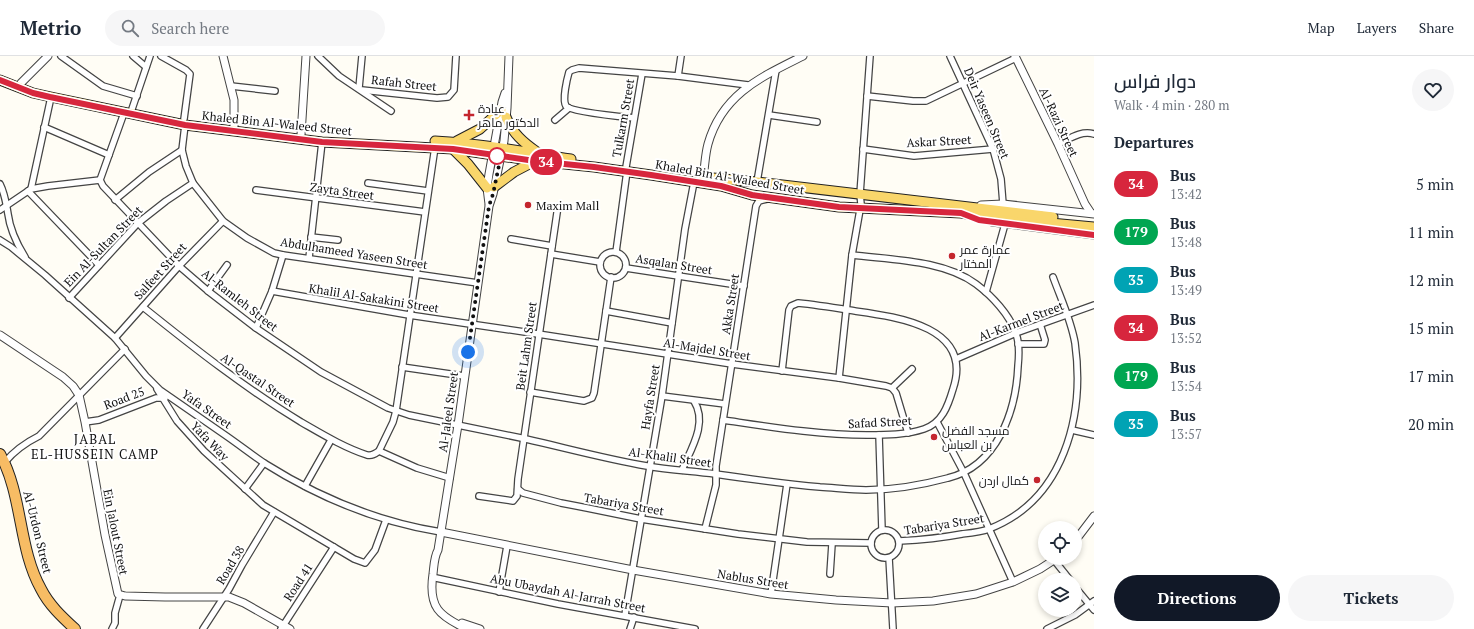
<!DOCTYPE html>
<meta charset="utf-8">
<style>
body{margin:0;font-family:"PT Serif",Cairo,serif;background:#f6f6f7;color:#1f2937;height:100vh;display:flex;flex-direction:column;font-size:15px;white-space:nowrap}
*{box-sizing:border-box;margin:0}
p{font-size:13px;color:#747a83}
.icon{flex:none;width:22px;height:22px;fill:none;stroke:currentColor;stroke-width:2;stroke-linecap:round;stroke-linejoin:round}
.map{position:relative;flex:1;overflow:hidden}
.side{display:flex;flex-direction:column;background:#fff;width:380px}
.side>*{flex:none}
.badge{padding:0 8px;border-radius:13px;font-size:14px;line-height:26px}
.buttons{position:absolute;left:1038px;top:465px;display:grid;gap:8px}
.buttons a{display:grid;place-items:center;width:44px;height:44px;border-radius:50%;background:#fff;box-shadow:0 2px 6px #0003;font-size:20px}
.you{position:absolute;width:20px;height:20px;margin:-10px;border:3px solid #fff;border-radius:50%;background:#1a73e8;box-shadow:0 0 0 6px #1a73e833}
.map>.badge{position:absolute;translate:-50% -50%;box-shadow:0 0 0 2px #fff}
h2{padding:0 20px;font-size:15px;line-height:36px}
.round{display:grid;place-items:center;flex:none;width:42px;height:42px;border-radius:21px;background:#f6f6f7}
.head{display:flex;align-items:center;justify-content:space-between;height:68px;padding:0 20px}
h1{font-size:19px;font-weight:600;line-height:30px}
.primary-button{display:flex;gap:8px;margin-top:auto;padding:8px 20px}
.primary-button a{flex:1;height:46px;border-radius:24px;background:#111827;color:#fff;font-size:16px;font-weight:600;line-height:46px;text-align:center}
.primary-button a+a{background:#f6f6f7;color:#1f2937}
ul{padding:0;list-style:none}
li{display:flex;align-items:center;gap:12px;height:48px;padding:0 20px}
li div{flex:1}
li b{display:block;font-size:15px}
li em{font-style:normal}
li .badge{min-width:44px;font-weight:700;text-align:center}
header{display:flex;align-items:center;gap:24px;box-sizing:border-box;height:56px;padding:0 20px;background:#fff;border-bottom:1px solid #e0e1e3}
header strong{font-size:19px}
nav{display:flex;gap:22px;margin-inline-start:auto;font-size:14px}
.search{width:280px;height:36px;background:#f6f6f7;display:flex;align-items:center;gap:10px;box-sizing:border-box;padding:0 14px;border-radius:22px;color:#747a83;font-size:15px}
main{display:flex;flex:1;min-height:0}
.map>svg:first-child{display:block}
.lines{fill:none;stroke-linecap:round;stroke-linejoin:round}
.minor-casing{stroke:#444;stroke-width:8}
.tertiary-casing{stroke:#444;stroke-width:9}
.primary-casing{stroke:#222;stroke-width:11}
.trunk-casing{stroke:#222;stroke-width:12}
.minor{stroke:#fff;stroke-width:5.5}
.tertiary{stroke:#fff;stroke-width:7}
.primary{stroke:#f9d66b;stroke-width:9}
.trunk{stroke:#f7bc64;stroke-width:10}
.line-casing{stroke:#fff;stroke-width:9}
.line{stroke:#d7263d;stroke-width:6}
.walk{stroke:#111;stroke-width:4;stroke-dasharray:0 7.2}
.poi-dot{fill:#c4262e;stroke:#fff;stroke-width:1.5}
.stop-dot{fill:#fff;stroke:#d7263d;stroke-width:2}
.labels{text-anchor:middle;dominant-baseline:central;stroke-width:4;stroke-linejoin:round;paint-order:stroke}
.street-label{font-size:12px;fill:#111;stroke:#fff}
.poi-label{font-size:12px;fill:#111;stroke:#fff;text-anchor:start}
.neighbourhood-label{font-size:13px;letter-spacing:1px;fill:#111;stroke:#fff}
</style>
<header>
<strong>Metrio</strong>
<div class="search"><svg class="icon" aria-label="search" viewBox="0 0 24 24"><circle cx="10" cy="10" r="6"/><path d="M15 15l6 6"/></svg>Search here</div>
<nav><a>Map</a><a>Layers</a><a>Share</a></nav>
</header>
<main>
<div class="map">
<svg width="1094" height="573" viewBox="0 0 1094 573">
<rect width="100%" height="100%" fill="#fffdf5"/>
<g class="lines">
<g class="minor-casing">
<g id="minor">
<path d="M61 0 103 30 137 40"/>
<path d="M133 0 146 11"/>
<path d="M161 0 186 14 190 18 184 63"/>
<path d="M318 0 339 20 391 55"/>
<path d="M950 0 993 93 1001 123 1003 148"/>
<path d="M678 20 681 0"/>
<path d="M231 30 275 35"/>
<path d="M359 32 362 0"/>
<path d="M362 34 437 42 448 41 454 34 456 0"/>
<path d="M867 40 913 45H926L1016 2"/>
<path d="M132 53 150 0"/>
<path d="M124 57 100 124 103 130 179 210 208 235 256 272 321 316 388 352 409 359C448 367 487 375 526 383 566 392 606 403 647 410 669 414 693 415 715 418 750 423 785 428 820 431 836 432 851 434 866 434 893 434 922 429 948 422 997 410 1016 356 1018 310 1019 300 1020 288 1016 278 1010 259 992 240 976 228 944 204 892 204 852 199"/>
<path d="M769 59 817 66"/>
<path d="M634 62C624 61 571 56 566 50 562 44 567 23 569 16L572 14 579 12 678 20 748 29"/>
<path d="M555 64 569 52"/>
<path d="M185 69 182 94 186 110 193 127 223 165 247 182 274 197 283 199 478 227"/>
<path d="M44 71 109 99"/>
<path d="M1058 88C1069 83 1081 74 1094 78"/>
<path d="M863 93 914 100 993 93"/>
<path d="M626 111 642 18"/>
<path d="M757 126 776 14"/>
<path d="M368 127 428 135"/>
<path d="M0 128C5 138 6 147 8 158 10 174 17 188 25 201"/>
<path d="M31 133 51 41"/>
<path d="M256 134 425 156"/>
<path d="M28 135 99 209"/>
<path d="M115 144 149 116 182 94"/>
<path d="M0 154 31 133 48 130 100 124"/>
<path d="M311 181 338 184"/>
<path d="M511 183 552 190"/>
<path d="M0 184 11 191 45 219 115 282 146 320 160 334C182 349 203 364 225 379 238 388 251 398 264 407 318 441 378 466 441 476"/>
<path d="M616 196 627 115"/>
<circle cx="613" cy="209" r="13"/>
<path d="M551 198 600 206"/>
<path d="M309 202 322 86"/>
<path d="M626 212 744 230"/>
<path d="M208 235 227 209"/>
<path d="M272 235 409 259 538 278 732 308 839 322 886 330 892 332 896 337 908 377"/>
<path d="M986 236 1005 168"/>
<path d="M69 242 138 167 166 145 193 127"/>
<path d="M143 251C194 292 245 332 301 366 322 378 343 391 367 399 372 400 375 398 379 395L393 366 396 355 435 91"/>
<path d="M606 255 672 267"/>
<path d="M256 272 272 235 283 199"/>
<path d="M115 282 179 210 223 165"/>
<path d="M1018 288H1044L1045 284 1040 268"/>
<path d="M956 303 1016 277 1094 249"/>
<path d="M402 311 464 320"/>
<path d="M839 322 852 199 861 148 860 138 870 0"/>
<path d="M892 332 912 313"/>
<path d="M157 333 177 365 204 395 263 449 354 503 365 507 375 494 386 464"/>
<path d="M530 336 584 345 592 342 594 337 611 221"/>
<path d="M662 340 725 348"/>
<path d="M723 364C771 371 819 379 867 379 886 379 906 379 924 373 942 367 948 350 953 333 974 271 898 261 855 255 836 252 818 249 798 247L791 250 789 254 782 315"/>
<path d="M85 366 99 364 156 342H165"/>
<path d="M937 366 964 417 1013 526"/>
<path d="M1072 374 1094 379"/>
<path d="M879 379 882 474"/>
<path d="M379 395 417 412 450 422"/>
<path d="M5 406C15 394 25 387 39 380L125 293"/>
<path d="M682 414C691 393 708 367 694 345"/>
<path d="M305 430 331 384"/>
<path d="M245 433 264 407"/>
<path d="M518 433 523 437 561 447 587 452 641 463 738 478 807 486 871 487"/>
<path d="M479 440 513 445 517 440 518 423 558 150"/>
<path d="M705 473 716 429V410L756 150 759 145 767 143"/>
<circle cx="885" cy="488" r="14"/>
<path d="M899 485C920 484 941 482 962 478 971 477 981 476 989 473 1064 444 1085 360 1075 287 1071 264 1061 243 1053 221"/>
<path d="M889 502 893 573"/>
<path d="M1054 504 1070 524"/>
<path d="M830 518 832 488"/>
<path d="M436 522 558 548 695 573"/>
<path d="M1075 531 1094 554"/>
<path d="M499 536 507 490"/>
<path d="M771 538 787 428"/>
<path d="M625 559 662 340 685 173 694 126"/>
<path d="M112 573 115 567V557L120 539"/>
<path d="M203 573 229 533 242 509 274 456"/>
<path d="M281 573 334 491"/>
<path d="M630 573 634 561"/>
<path d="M1047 573 1075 559 1094 545"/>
</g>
</g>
<g class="tertiary-casing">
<g id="tertiary">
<path d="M223 0 234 44V70"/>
<path d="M1015 0 1058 88 1085 148 1091 157"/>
<path d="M21 27 48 0"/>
<path d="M301 79 306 0"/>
<path d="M703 121C705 110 705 99 708 88 722 38 761 21 803 0"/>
<path d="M489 148 487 132 489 118 502 46 505 37"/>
<path d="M981 149 1003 148 1094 158"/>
<path d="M992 166 1094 179"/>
<path d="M0 279 63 321 73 330 79 339 85 366 105 479 118 538 125 540 165 541H229L244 547 290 573"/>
<path d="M441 476 633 514 771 538 836 544 892 547 933 545 976 538 1013 526 1040 513 1057 502"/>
<path d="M1075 485 1094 460"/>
<path d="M462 567 480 573"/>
<path d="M467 573C439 560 428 551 433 518 434 510 434 501 438 494L458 369 489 150 493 138 504 85 507 52 509 0"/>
</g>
</g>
<g class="primary-casing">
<g id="primary">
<path d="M0 24 33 37 51 41 185 69 322 86 453 93 535 105 594 111 651 119 721 130 752 139 839 151 961 157 987 161 1094 171"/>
<path d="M506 61C512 77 524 87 537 96"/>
<path d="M435 85C480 87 525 96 571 103"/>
<path d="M457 85 480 73 501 54"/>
<path d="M453 93 468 108 487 132"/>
<path d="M702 121 757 126 1053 161"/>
<path d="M494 131 514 116 535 105"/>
</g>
</g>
<g class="trunk-casing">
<path id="trunk" d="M0 398C23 440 18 492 41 533 49 549 62 561 75 573"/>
</g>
<use href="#minor" class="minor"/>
<use href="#tertiary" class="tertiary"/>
<use href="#primary" class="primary"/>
<use href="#trunk" class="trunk"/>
</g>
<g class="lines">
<g class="line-casing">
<path id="line" d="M0 24 33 37 50 41 185 69 322 86 453 93 535 105 594 111 651 119 721 130 752 139 839 151 961 157 979 164 1094 179"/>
</g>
<use href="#line" class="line"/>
<path class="walk" d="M468 296 489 150 493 138 501 100H497"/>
</g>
<g class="poi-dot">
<path d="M467 53h4v4h4v4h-4v4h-4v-4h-4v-4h4z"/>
<circle cx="528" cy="149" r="4"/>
<circle cx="952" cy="200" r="4"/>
<circle cx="934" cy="381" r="4"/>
<circle cx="1037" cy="424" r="4"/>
</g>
<circle class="stop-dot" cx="497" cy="100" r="8"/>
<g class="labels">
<g class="street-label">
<text transform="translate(404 27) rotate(6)">Rafah Street</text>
<text transform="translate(987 57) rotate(67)">Deir Yaseen Street</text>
<text transform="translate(623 62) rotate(-80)">Tulkarm Street</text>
<text transform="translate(1059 66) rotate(65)">Al-Razi Street</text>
<text transform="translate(277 67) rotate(6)">Khaled Bin Al-Waleed Street</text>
<text transform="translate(939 85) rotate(-3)">Askar Street</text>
<text transform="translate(730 121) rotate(10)">Khaled Bin Al-Waleed Street</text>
<text transform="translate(342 135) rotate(8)">Zayta Street</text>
<text transform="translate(103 190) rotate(-46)">Ein Al-Sultan Street</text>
<text transform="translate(354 197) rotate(9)">Abdulhameed Yaseen Street</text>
<text transform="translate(674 208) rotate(9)">Asqalan Street</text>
<text transform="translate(160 215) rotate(-48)">Salfeet Street</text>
<text transform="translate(374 242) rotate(9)">Khalil Al-Sakakini Street</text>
<text transform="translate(240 244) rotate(38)">Al-Ramleh Street</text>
<text transform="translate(730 248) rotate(-81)">Akka Street</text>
<text transform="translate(1021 265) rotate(-21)">Al-Karmel Street</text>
<text transform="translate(526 290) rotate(-82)">Beit Lahm Street</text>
<text transform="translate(707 293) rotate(9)">Al-Majdel Street</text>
<text transform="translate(258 324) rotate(34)">Al-Qastal Street</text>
<text transform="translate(650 341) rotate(-81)">Hayfa Street</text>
<text transform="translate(124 342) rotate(-21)">Road 25</text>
<text transform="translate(207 353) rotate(35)">Yafa Street</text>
<text transform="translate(448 356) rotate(-82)">Al-Jaleel Street</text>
<text transform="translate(880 366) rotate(-3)">Safad Street</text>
<text transform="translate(210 385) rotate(46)">Yafa Way</text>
<text transform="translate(670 401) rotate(8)">Al-Khalil Street</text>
<text transform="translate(624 448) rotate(10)">Tabariya Street</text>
<text transform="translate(944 468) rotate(-9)">Tabariya Street</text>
<text transform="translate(38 476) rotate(76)">Al-Urdon Street</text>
<text transform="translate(116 476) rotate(79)">Ein Jalout Street</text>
<text transform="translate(230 509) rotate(-59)">Road 38</text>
<text transform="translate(753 523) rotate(9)">Nablus Street</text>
<text transform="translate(298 526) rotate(-57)">Road 41</text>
<text transform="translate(568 537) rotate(11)">Abu Ubaydah Al-Jarrah Street</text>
</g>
<g class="poi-label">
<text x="478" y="52">عيادة<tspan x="478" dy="14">الدكتور ماهر</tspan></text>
<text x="536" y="149">Maxim Mall</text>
<text x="960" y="193">عمارة عمر<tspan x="960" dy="14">المختار</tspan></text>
<text x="942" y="374">مسجد الفضل<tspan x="942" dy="14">بن العباس</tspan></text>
<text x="1029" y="424" text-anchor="end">كمال اردن</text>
</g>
<g class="neighbourhood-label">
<text x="95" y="383">JABAL<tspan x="95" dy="15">EL-HUSSEIN CAMP</tspan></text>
</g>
</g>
</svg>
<div class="buttons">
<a><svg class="icon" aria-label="locate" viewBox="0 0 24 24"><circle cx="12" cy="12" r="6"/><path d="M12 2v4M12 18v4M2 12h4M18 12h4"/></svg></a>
<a><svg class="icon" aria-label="layers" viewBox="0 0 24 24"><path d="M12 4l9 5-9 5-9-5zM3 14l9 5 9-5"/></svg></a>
</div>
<div class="you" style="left:468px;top:296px"></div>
<b class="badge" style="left:546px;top:106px;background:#d7263d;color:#fff">34</b>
</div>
<section class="side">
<div class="head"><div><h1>دوار فراس</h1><p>Walk · 4 min · 280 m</p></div><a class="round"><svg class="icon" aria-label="heart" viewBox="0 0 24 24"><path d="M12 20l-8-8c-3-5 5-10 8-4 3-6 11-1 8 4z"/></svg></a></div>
<h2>Departures</h2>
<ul>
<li><span class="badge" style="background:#d7263d;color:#fff">34</span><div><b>Bus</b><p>13:42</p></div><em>5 min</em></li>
<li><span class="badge" style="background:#00a651;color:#fff">179</span><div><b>Bus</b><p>13:48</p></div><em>11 min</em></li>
<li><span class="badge" style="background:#00a3b4;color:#fff">35</span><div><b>Bus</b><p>13:49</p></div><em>12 min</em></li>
<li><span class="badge" style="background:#d7263d;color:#fff">34</span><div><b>Bus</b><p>13:52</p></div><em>15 min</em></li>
<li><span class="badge" style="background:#00a651;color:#fff">179</span><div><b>Bus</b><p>13:54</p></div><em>17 min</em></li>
<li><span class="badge" style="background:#00a3b4;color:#fff">35</span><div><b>Bus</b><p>13:57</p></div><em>20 min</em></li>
</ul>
<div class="primary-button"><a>Directions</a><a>Tickets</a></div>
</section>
</main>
